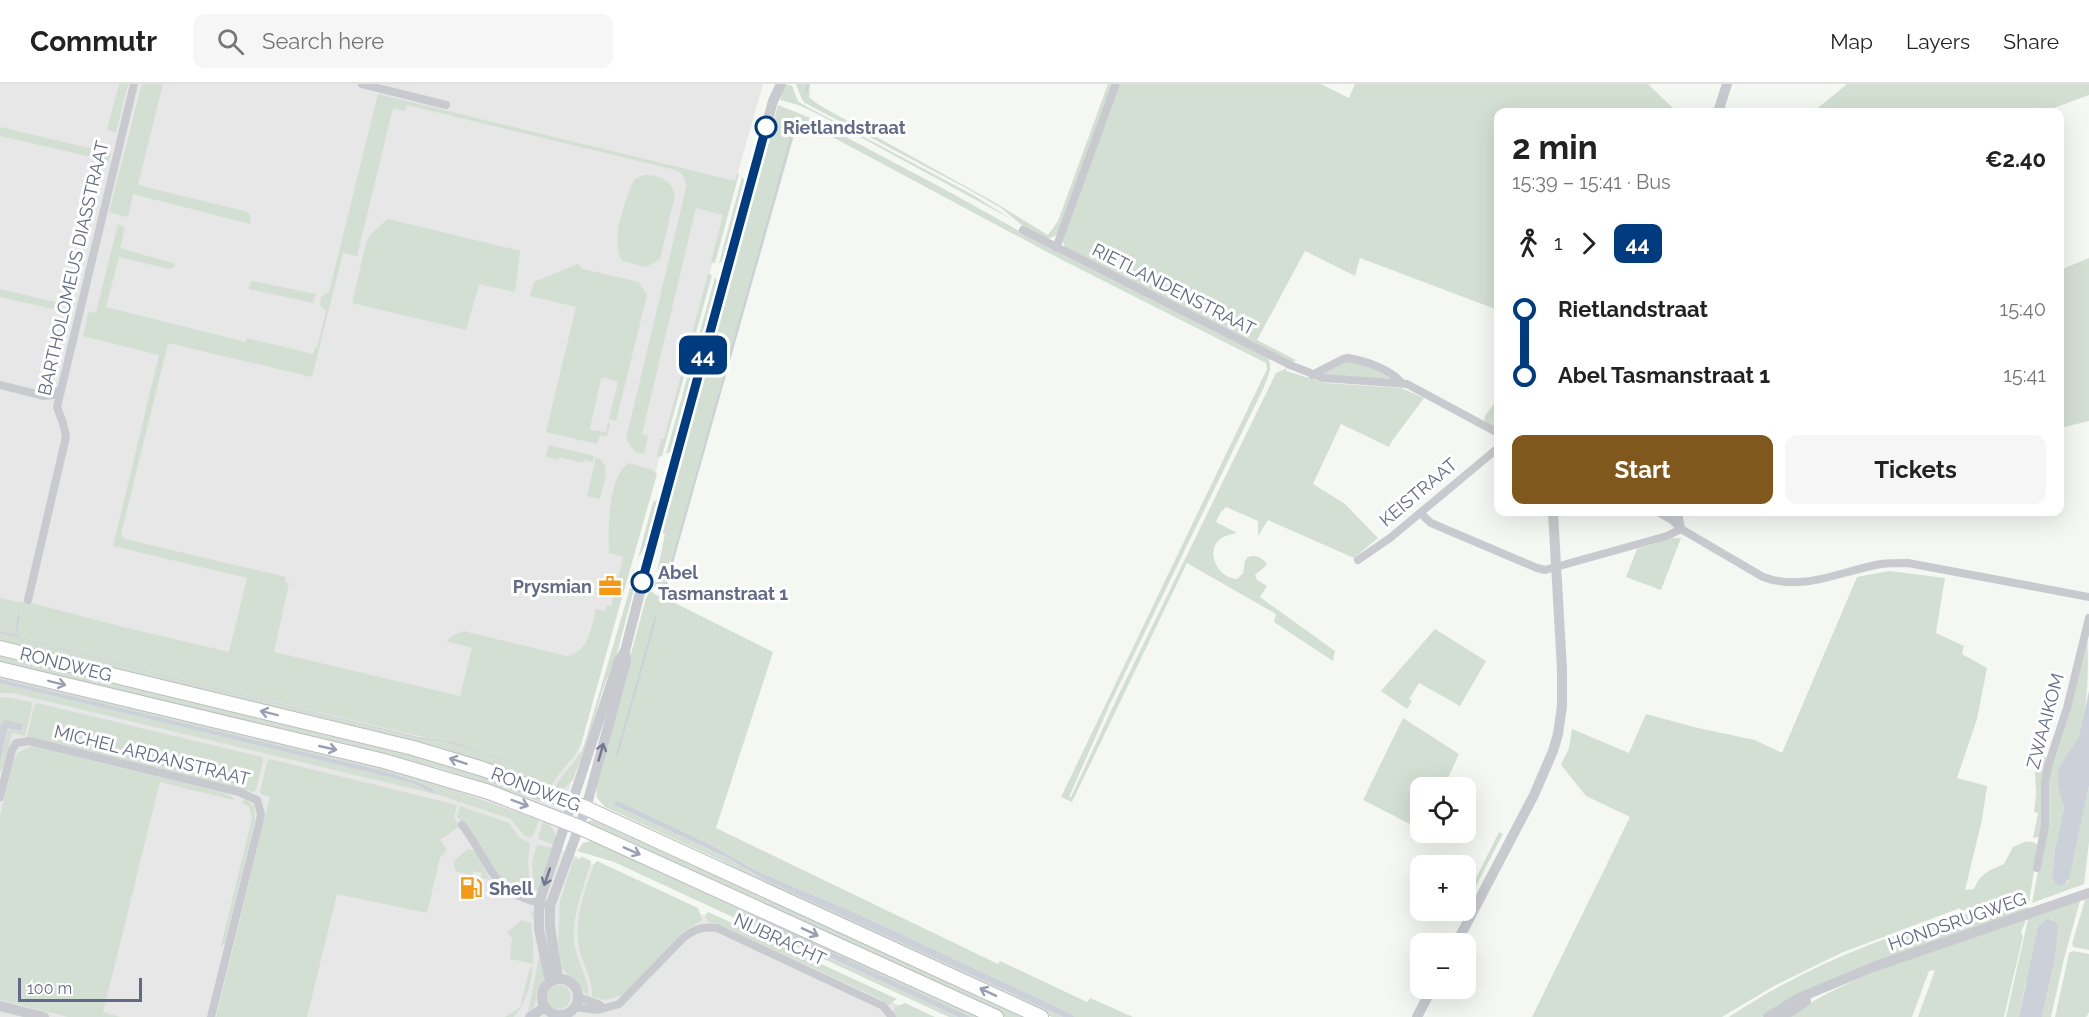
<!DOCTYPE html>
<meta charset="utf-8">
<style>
body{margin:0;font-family:Raleway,sans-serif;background:#f6f6f6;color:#222;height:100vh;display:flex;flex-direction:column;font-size:22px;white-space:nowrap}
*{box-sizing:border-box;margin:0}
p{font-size:20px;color:#767676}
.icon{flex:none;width:33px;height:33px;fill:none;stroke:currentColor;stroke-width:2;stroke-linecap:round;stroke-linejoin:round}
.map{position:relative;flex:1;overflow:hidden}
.details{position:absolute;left:1494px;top:24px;width:570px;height:408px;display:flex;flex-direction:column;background:#fff;border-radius:12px;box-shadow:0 6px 24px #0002}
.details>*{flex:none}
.badge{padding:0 12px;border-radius:9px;font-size:21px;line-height:39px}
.fabs{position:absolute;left:1410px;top:693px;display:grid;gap:12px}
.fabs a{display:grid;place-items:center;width:66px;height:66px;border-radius:12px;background:#fff;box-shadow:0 6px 24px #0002;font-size:30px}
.scale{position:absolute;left:18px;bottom:15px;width:124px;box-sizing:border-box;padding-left:6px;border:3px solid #636a87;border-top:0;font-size:16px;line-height:21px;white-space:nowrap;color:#636a87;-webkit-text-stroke:4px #fff;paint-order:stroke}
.map>.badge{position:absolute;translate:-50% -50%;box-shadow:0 0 0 3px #fff}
.legs{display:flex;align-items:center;gap:9px;height:66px;padding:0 18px;font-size:20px}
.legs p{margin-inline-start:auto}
.headline{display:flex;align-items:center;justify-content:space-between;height:102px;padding:0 18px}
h1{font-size:33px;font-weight:700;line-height:45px}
.action{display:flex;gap:12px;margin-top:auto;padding:12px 18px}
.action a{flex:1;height:69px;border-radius:12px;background:#80581d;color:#fff;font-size:24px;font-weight:700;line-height:69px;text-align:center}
.action a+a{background:#f6f6f6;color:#222}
ul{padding:0 18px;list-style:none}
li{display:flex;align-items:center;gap:21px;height:66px;font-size:22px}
li i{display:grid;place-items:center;width:9px;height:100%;margin:0 8px;background:currentColor}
li i::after{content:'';width:15px;height:15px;margin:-8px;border:4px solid;border-radius:50%;background:#fff}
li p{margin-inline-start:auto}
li:first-child i{background:linear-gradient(#0000 50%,currentColor 0)}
li:last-child i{background:linear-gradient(currentColor 50%,#0000 0)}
header{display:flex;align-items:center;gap:36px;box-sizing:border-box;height:84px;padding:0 30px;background:#fff;border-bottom:2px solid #e0e0e0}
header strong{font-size:28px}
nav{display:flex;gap:33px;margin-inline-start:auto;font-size:21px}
.search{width:420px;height:54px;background:#f6f6f6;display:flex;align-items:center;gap:15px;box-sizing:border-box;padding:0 21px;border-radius:12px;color:#767676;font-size:22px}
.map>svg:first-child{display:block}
.built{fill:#e6e7e6}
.green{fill:#d4dfd3}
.water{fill:#ccd0d8}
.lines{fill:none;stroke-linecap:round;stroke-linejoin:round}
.stream{stroke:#ccd0d8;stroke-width:2}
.primary-casing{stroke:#bdbec4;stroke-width:16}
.minor{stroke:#c9cacf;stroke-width:8}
.tertiary{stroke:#c9cacf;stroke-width:10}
.primary{stroke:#fff;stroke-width:14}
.oneway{stroke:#9a9eb1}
.oneway2{stroke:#727892}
.line-1-casing{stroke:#fff;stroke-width:14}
.line-1{stroke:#003b80;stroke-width:9}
.stop-1-dot{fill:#fff;stroke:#003b80;stroke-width:3}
.labels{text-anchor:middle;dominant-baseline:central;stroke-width:6;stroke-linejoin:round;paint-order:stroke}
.stop-label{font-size:18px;font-weight:bold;fill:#636a87;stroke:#fff;text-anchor:start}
.street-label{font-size:18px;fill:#636a87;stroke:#fff}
.poi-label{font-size:18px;font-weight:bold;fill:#636a87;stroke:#fff;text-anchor:end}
</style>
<header>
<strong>Commutr</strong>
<div class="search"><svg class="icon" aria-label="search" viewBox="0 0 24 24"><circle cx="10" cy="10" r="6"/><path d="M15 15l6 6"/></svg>Search here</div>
<nav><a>Map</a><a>Layers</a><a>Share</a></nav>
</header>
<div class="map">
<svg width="2089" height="933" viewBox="0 0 2089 933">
<rect width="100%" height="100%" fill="#f5f7f3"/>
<path class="built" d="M0 0H763L715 169 554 762 925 933H0Z"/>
<g class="green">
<path d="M119 0H128L116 48 107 46Z"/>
<path d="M142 0H163L138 101 248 128 251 132 250 140 133 110 128 133 109 128Z"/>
<path d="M785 0 792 2 798 17 802 20 975 112 1011 135 818 30 798 21 780 16Z"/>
<path d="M796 0H810L809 13 819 21 994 118 1048 151 1058 137 1108 0H1114L1057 151 1048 155 1024 143 1001 124 966 104 805 19 802 16Z"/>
<path d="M1118 0H1321L1349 14 1355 0H1648L1677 28H1498V226L1360 174 1355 192 1305 167 1257 256 1296 276 1291 279 1065 164 1062 155Z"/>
<path d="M1847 0H2089V11L2043 28H1813Z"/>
<path d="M378 10 735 97 737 90H739L715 179 711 178 723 131 696 124 642 350 648 352 644 370 635 368 626 355 686 104C686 94 683 88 672 85L407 21 405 27 393 24 357 172 343 169 312 293 168 259 121 450 125 455 286 493 285 498 289 499 274 568 460 612 472 564 446 557 454 551 463 547 567 572C589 567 591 545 596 525L605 527 607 522H611L623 473 609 469C608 446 608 391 629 379L653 386 657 390 581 659C574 677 558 687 550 705L0 560V549L170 594 422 655 444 658 158 590 19 553 16 550 19 530 15 551 0 547V514L23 519 24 517 119 542 229 568 247 494 113 462 159 271 83 252 89 227 96 229 118 140 125 143 120 164 176 180 174 183 169 185 119 173 106 223 246 258 247 254 313 270 315 264H317L326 226 320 222 321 213 329 208Z"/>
<path d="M778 21 808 33 946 106 1030 153 1267 273C1274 283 1268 292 1264 303L1110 620 1069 713H1071L1116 616 1276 289 1287 284 1286 287 1326 299 1401 304 1424 314 1392 357 1389 363 1341 340 1313 400 1345 420 1378 454 1354 474 1268 436 1258 452V437L1226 423 1221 428 1216 438 1237 449C1233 450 1227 451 1223 453 1203 465 1217 494 1237 495L1243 489 1245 477 1248 473C1255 470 1264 474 1267 481L1255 491 1257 496 1267 502 1260 513 1335 567 1333 577 1274 538 1276 530 1187 479 1072 718 1061 713 1252 316 1267 285 1266 279 1062 176 810 41 801 43 795 48 663 513 773 568 716 744 998 880 1000 877 1087 918 1090 914 1133 933H1074V931L858 830 757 787 711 761 615 718 616 722 726 773 756 791 1063 933H1052L755 796 720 776 605 723 597 714 596 699 646 514 650 507 658 512 661 507 654 503 665 450 660 448 661 443Z"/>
<path d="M0 43 111 69 109 77 0 52Z"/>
<path d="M644 91C658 91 672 96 675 111L660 175 646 183 622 177C610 156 624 123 631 101L635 95Z"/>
<path d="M742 93 746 99 725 176 719 179Z"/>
<path d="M388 135 520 167 515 208 479 200 466 246 352 219 366 159 370 151Z"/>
<path d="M2089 174V337L2060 344V186Z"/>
<path d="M578 180 583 185 639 198 647 211 616 337 609 335 618 298 603 293 601 295 590 344 591 346 606 348 608 338 610 339 607 353 600 351 597 360 546 348 576 223 530 212 534 198Z"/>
<path d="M708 190 712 191 662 372 657 373 661 355H664Z"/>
<path d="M715 193 718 199 672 367 666 370Z"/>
<path d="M251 197 316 210 313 219 249 205Z"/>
<path d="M0 205 63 220 62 227 0 213Z"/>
<path d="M1344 277 1371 282 1394 295 1337 293 1318 289Z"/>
<path d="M1498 314V341L1487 335 1498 342V346L1484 337 1485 332Z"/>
<path d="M549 361 594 372 593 378 584 376 583 379 559 373 558 376 546 373Z"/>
<path d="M596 373C613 380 603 401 600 415L587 412Z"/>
<path d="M658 415 647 460 638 474 653 418Z"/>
<path d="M1673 454H1681L1661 506 1626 493 1637 465Z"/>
<path d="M1889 487 1945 494 1936 549 1964 562 1962 570 1987 584 1977 635 1957 694 1987 702 1982 736 1965 806 1974 805C1980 789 1990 786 2004 780L2013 763C2022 759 2029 754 2038 761L2029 819 2013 824 1968 825 1961 827 1960 824 1841 869 1774 902 1722 933H1532L1630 733 1586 712 1561 681 1569 664 1572 645 1629 669 1646 630 1698 644 1755 656 1782 669 1857 493Z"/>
<path d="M630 504 634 505 618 566 602 608 588 656 573 696 564 704 554 705C562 688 577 679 584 661Z"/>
<path d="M1435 545 1486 577 1460 622 1419 599 1409 615 1412 617 1407 625 1381 607Z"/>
<path d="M2087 554C2089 581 2088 626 2079 653 2074 664 2065 675 2058 685L2064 724 2055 765 2052 794V797L2065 800 2068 798 2089 702V758L2084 800 2032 819 2039 782 2047 698Z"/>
<path d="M0 570 423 672 547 713 545 719 443 685 0 580Z"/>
<path d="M0 590 396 686 539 736 533 751 529 754 523 750 511 735 439 711 13 609H0V599L381 691 412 699 433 709 435 707 402 693 0 595Z"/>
<path d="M6 613 31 618 32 622 25 652 12 649 4 682 0 688V677L9 643 4 636 0 644V614Z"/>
<path d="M37 619 262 673 263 677 256 706 253 708 27 653 34 623Z"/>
<path d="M1403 634 1459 670 1448 694 1465 704H1420V745L1363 716Z"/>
<path d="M32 662 224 709 234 714 233 716 160 698 103 928 120 933H68L0 916V732L14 675 19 668Z"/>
<path d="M2040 671 2047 674 2040 753 2033 754 2038 729 2034 728 2036 711 2035 687Z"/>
<path d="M270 675 457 721 454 734 460 742 440 756 447 766 440 774 427 829 337 810 307 933H216L270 713 261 710 260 707 267 678Z"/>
<path d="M245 715 254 722 255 737 225 859 221 862 252 734 249 723 242 718Z"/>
<path d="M460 722 509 739 520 754 530 759 528 779 530 797 529 808 527 810C498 807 487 769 473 749 467 741 463 740 457 733Z"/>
<path d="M593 736 711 790 747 803 1030 933H1005L587 739 588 737Z"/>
<path d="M543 737C553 742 557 749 555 761L538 755Z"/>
<path d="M1499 748 1503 750 1466 821V814Z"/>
<path d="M595 756 982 933H971L807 857 744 831 745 834 755 839 958 933H949L614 778 577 767 583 759Z"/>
<path d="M537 761 555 764 540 805 534 808 532 777Z"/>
<path d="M468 765 475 767 490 796 481 794 482 789 473 787 472 791 458 788 455 785 454 777Z"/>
<path d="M581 772 591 777C584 804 572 829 574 858 576 875 590 898 588 912L562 885 558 859 560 817 574 774 580 776Z"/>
<path d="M597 777 698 824 702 836 682 849 622 911 606 916 592 913C594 896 582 880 579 863 574 834 585 807 594 780Z"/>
<path d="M2089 814V866L2074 863 2072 860 2085 816Z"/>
<path d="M2080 817 2064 875 2051 933H2042L2055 875 2057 839 2052 835 2025 902 2019 933H2006L2028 835Z"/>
<path d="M2028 823V826L1778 923 1762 933H1729C1799 886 1883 851 1965 830 1986 824 2008 830 2028 823Z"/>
<path d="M532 827 535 832 545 894 538 906 534 923 528 928 539 873 534 836 531 830Z"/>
<path d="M708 828 897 915 888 921 878 914 718 840 708 838 705 831Z"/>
<path d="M522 836 531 839C535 872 536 906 514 933H505L520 923 529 887 534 880 510 875 512 855 507 848Z"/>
<path d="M2026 836 2021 849 2023 852 2004 933H1918L1935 886 1929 887 1912 933H1788C1859 885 1945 863 2026 836Z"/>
<path d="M2073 867 2089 870V928L2086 933H2055L2069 869Z"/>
<circle cx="559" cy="913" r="12"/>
<path d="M905 919 935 933H896L893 928 895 923Z"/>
</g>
<g class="water">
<path d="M18 530 20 531 16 550 19 553 158 590 418 653 457 659 546 691 469 664 446 658 422 655 170 594 0 549V547L15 551Z"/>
<path d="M0 595 387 688 422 700 435 707 433 709 412 699 381 691 0 599Z"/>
<path d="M2089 607V702L2069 795 2065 800 2059 802 2054 799 2052 794 2055 765 2064 724 2059 705 2058 685 2079 653Z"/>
<path d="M4 636 23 640 21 646 8 644 0 677V644Z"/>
<path d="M617 717 711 761 757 787 858 830 1074 931V933H1063L763 795 726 773 616 722 614 719Z"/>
<path d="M748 829 971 933H958L745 834 744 831Z"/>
<path d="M2047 835 2055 837 2058 841 2055 875 2042 933H2019L2038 843Z"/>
</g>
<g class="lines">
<g class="stream">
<path d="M806 8 808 0"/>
<path d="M665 504 796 37"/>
<path d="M617 671 656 532"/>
</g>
<g class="primary-casing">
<g id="primary">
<path d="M0 564 413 664 483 685 586 724 1041 933"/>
<path d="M0 585 384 677 489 708 579 743 996 933"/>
</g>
</g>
<g class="minor">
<path d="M362 0 446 21"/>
<path d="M1023 146 1290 281 1323 294 1407 300 1498 349"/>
<path d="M1056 164 1116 0"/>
<path d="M1312 291 1343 275 1348 274C1366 277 1390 285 1402 299"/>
<path d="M0 301 44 312 53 311 61 305"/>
<path d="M1658 428 1672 436 1681 445 1763 493C1803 508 1841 487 1881 480 1890 479 1899 479 1908 479L2089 513"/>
<path d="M1678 428 1681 445"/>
<path d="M1420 429 1431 439 1537 484 1545 486 1667 452 1681 445"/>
<path d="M1358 476 1390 454 1498 364"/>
<path d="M28 516 66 353 63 339 57 323 134 0"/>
<path d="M0 713 12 666 16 659 29 657 239 708 257 716 261 730 259 740 211 933"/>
<path d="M462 741C492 779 489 809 544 820"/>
<path d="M2037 784 2045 741V698L2048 682 2067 624 2089 534"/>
<path d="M578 913 598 920 602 923"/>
<path d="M575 923 598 926 619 920 683 854C695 845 702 842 717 844L883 922 892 933"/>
</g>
<g class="tertiary">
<path d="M1718 28 1727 0"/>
<path d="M1456 860 1534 711 1553 667 1558 650 1562 622V585L1553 428"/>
<path d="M558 894 550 843V822L586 724 626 577 625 567 672 384 773 17 781 0"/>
<circle cx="560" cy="913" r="18"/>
<path d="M550 897 539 845V819L619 576 625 567"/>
<path d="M0 922 44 933"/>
<path d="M530 933 545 923"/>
<path d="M1417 933 1432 904"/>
<path d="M1768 933 1801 913 1876 882 2089 809"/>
<path d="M1782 933 1806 917"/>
</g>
<use href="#primary" class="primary"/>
</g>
<defs><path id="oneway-shaft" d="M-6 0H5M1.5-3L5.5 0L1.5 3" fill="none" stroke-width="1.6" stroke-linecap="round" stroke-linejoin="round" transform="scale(1.5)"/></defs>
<g class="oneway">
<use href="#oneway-shaft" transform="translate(57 599) rotate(14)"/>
<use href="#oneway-shaft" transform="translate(269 629) rotate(-166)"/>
<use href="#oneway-shaft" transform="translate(328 664) rotate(13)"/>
<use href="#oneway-shaft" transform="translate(458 677) rotate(-162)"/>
<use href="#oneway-shaft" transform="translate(520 719) rotate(20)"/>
<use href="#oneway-shaft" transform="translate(632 767) rotate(24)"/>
<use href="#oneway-shaft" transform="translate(810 848) rotate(25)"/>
<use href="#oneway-shaft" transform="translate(988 908) rotate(-155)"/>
</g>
<g class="oneway2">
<use href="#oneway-shaft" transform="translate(601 668) rotate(-74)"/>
<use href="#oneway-shaft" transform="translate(547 793) rotate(109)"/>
</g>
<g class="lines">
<g class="line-1-casing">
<path id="line-1" d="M642 498 766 43"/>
</g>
<use href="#line-1" class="line-1"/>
</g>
<defs>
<g id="office-bare" transform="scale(1.8)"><path d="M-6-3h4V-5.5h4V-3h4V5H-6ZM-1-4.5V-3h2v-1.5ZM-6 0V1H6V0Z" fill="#f49916" stroke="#fff" stroke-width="2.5" paint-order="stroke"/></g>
<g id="fuel-bare" transform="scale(1.8)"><path d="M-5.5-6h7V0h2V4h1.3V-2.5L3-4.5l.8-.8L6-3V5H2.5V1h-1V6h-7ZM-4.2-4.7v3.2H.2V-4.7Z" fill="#f49916" stroke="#fff" stroke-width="2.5" paint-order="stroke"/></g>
</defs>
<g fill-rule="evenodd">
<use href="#office-bare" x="610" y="502"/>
<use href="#fuel-bare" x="471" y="804"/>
</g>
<g class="stop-1-dot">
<circle cx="766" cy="43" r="10"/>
<circle cx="642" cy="498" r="10"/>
</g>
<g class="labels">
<g class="stop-label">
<text x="783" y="43">Rietlandstraat</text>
<text x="658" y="488">Abel<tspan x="658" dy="21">Tasmanstraat 1</tspan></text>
</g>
<g class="street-label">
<text transform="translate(73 184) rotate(-77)">BARTHOLOMEUS DIASSTRAAT</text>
<text transform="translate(1174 205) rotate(27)">RIETLANDENSTRAAT</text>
<text transform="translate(1418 408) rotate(-40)">KEISTRAAT</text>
<text transform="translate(66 580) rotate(14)">RONDWEG</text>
<text transform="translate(2045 637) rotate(-75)">ZWAAIKOM</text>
<text transform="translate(152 671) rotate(14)">MICHEL ARDANSTRAAT</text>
<text transform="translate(536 705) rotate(21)">RONDWEG</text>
<text transform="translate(1957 837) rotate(-19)">HONDSRUGWEG</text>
<text transform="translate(780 855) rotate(25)">NIJBRACHT</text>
</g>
<g class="poi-label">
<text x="592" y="502">Prysmian</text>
<text x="489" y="804" text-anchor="start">Shell</text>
</g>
</g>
</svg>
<div class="fabs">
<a><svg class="icon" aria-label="locate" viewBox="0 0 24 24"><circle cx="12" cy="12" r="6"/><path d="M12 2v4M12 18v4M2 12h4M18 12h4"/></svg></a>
<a>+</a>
<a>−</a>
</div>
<div class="scale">100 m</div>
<b class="badge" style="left:703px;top:271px;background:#003b80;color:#fff">44</b>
<section class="details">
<div class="headline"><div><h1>2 min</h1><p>15:39 – 15:41 · Bus</p></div><b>€2.40</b></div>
<div class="legs"><svg class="icon" aria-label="walk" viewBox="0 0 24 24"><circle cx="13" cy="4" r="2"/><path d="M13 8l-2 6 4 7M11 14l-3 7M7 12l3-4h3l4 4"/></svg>1<svg class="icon" aria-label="forward" viewBox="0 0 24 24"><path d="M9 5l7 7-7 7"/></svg><b class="badge" style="background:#003b80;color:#fff">44</b></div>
<ul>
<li><i style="color:#003b80"></i><b>Rietlandstraat</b><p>15:40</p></li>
<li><i style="color:#003b80"></i><b>Abel Tasmanstraat 1</b><p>15:41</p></li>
</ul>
<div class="action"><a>Start</a><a>Tickets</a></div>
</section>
</div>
